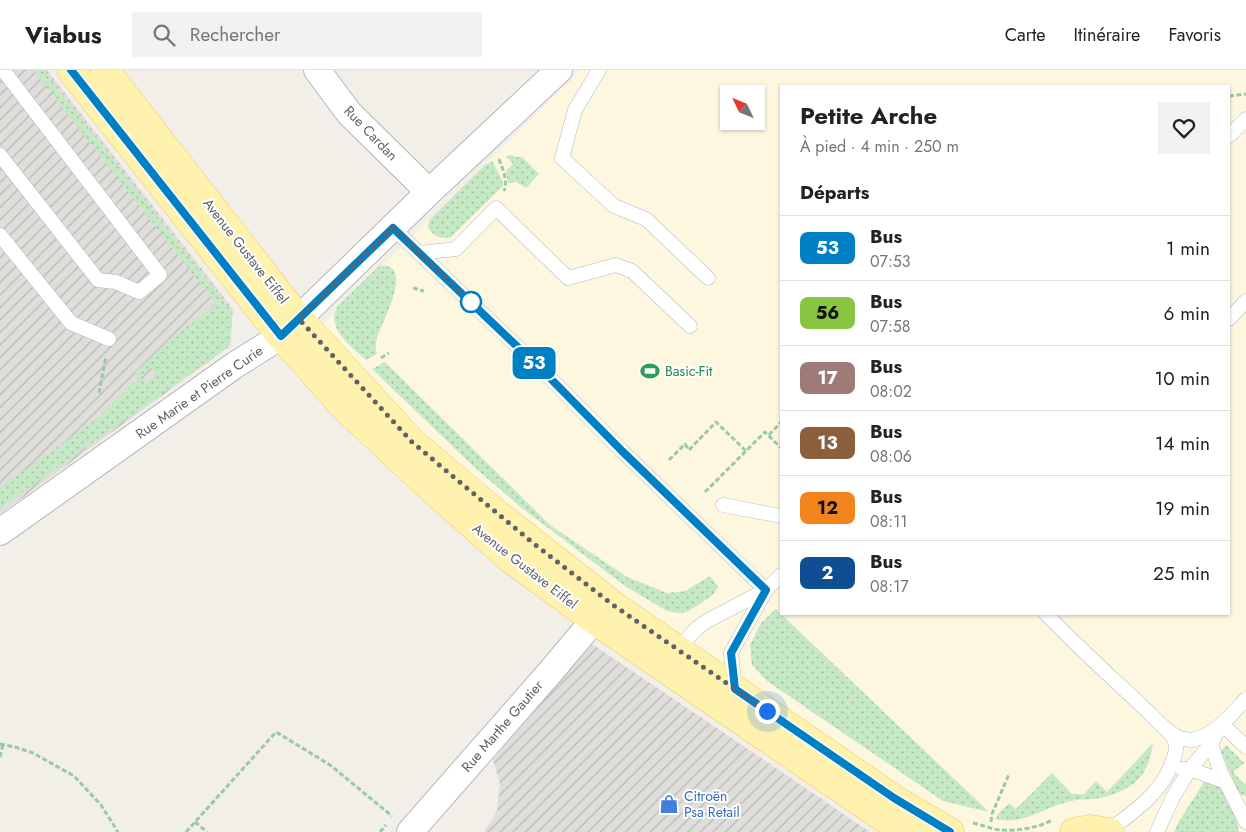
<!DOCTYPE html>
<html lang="fr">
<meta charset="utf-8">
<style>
body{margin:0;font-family:Jost,sans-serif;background:#f2f2f2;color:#222;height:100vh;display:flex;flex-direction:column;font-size:19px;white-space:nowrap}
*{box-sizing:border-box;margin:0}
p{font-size:16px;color:#767676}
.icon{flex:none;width:28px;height:28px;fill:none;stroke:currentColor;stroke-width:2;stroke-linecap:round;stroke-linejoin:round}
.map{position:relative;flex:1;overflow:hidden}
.panel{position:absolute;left:780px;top:15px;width:450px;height:530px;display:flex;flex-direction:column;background:#fff;border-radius:0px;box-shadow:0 1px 4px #0004}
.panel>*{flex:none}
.badge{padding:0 10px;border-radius:8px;font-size:18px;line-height:32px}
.needle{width:32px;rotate:313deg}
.tools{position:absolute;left:720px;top:15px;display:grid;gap:10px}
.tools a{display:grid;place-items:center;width:45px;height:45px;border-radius:0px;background:#fff;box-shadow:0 1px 4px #0004;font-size:25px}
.you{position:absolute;width:25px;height:25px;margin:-12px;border:4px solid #fff;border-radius:50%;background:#1a73e8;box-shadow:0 0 0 8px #1a73e833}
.map>.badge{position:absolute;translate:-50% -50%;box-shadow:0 0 0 2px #fff}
h2{padding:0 20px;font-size:19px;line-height:45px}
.round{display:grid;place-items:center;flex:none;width:52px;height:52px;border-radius:0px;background:#f2f2f2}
.head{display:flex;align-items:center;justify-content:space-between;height:85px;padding:0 20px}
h1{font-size:24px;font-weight:700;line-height:38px}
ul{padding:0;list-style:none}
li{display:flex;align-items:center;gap:15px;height:65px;padding:0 20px;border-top:1px solid #e0e0e0}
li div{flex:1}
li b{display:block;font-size:19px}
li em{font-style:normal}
li .badge{min-width:55px;font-weight:700;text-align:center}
header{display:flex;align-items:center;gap:30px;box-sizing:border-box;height:70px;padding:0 25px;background:#fff;border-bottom:1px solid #e0e0e0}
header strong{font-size:24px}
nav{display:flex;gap:28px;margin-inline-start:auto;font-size:18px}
.search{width:350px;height:45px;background:#f2f2f2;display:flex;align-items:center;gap:12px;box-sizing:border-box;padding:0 18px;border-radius:0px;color:#767676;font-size:19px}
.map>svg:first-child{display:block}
.commercial{fill:#fef7e0;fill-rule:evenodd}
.industrial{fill:url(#industrial-furrows)}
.grass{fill:url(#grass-dots);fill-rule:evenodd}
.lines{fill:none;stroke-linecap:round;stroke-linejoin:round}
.service-casing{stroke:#b5b8bc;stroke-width:15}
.minor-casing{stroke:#b5b8bc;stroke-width:28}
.primary-casing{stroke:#f2c960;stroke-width:29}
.path{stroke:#9cc7a9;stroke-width:3;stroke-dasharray:5 2.5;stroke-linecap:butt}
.service{stroke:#fff;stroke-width:14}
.minor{stroke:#fff;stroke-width:26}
.primary{stroke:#fff2af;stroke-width:28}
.line-casing{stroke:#fff;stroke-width:11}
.line{stroke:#0080c4;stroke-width:8}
.walk{stroke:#5f6368;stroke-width:5;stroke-dasharray:0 9}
.stop-dot{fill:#fff;stroke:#0080c4;stroke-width:2.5}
.labels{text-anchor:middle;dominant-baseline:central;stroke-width:4;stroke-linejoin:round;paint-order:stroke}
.street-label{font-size:14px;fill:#5f6368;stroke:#fff}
.leisure-label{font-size:14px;fill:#27864d;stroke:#fff;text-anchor:start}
.shop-label{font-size:14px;fill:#366cbe;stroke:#fff;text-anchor:start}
</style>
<header>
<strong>Viabus</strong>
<div class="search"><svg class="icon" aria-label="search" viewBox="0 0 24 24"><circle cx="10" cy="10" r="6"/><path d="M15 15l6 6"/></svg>Rechercher</div>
<nav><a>Carte</a><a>Itinéraire</a><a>Favoris</a></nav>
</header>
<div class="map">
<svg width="1246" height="762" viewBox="0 0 1246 762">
<defs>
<pattern id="industrial-furrows" width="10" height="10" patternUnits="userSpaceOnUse" patternTransform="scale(1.25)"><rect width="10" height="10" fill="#e0deda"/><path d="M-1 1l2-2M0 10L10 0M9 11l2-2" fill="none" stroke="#b9b8b5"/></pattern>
<pattern id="grass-dots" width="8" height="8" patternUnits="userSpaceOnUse" patternTransform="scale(1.25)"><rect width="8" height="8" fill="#c5e8c5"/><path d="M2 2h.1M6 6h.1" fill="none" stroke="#a3c0a4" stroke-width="1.8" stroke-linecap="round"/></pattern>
</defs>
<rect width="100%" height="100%" fill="#f1efe8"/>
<path class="commercial" d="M581 0H1246V762H881L374 384 284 292ZM781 16H1229V544H781ZM729 24H756V51H729Z"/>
<g class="industrial">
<path d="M0 0H47L233 239 230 276 0 444Z"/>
<path d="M589 572 739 673 870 762H484L497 741 500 714 493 690Z"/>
</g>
<g class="grass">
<path d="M33 0H43L232 242 230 276 0 438V418L98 348 139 307 135 302 170 270 216 234ZM151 298 157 305 145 313 139 307Z"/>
<path d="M512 85 515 87H522L539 104 526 118 516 112 508 113 506 101 513 94 506 86Z"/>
<path d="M492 91 502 109 503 116 451 167C440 169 434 167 428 157L430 149 485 95Z"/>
<path d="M379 196C382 196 385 195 387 196 411 201 381 255 377 268 375 274 376 279 377 284L366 290C352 277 324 257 338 236Z"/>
<path d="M385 292 550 455 627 507 667 523 685 521 710 506 718 516 715 522 710 527 687 542 679 543 667 541 655 534 625 516 523 439 473 396 372 299Z"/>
<path d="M776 539 781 544 989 742 943 731 767 611 752 595 750 575 761 553Z"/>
<path d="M1153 673C1151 688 1146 704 1133 714 1122 722 1108 727 1094 729 1084 730 1076 729 1067 732 1044 738 1020 756 996 749L998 744 1009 733 1016 739 1052 703 1072 724H1084L1096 711 1107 722Z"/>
<path d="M1226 675 1244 693 1233 702 1244 714 1246 712V726L1239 724 1221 681Z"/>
<path d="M1206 709C1210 711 1217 713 1220 716 1229 726 1237 749 1239 762H1174L1179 751Z"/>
</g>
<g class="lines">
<g class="service-casing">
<g id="service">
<path d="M599 0 575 40 562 88 614 136 646 149 708 208"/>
<path d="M1229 66 1246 49"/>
<path d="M0 85 98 210 116 212 139 222 160 205 3 0"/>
<path d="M393 158 548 306 622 381 766 520"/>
<path d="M0 165 71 253 109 269"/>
<path d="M419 183 456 179 496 138 568 208 616 195 632 201 690 256"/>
<path d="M1229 249 1246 231"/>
<path d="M723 435 781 446"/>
<path d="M1046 544C1077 576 1110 606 1143 637 1153 646 1167 663 1180 668 1184 669 1189 670 1192 670 1214 666 1231 645 1246 629"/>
<path d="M677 584 678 579 697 558 707 551 766 520 781 505"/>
<path d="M735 618 731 583 766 520"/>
<path d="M1222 654 1246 677"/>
<path d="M1211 674 1221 703 1246 752"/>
<path d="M1182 699H1190L1226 712"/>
<path d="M1108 761C1133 742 1161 724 1172 693 1174 687 1177 681 1176 674 1175 669 1171 665 1168 661"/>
<path d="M1157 762 1173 727 1190 699 1211 674 1222 654"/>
</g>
</g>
<g class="minor-casing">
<g id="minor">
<path d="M317 0 349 43 429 122"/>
<path d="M0 462 235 295 281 266 429 122 559 0"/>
<path d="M410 762 552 600 594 550"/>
</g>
</g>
<g class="primary-casing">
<g id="primary">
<path d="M71 0 281 266 344 337 422 410 508 487 594 550 878 744 907 762"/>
<path d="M105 0 299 249 412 372 496 443 613 535 894 729 950 762"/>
<path d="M1074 762 1090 759 1110 762"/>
</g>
</g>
<g class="path">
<path d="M1229 26 1246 24"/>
<path d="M499 89C503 100 508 111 504 121"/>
<path d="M413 218 424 221"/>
<path d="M381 288 389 283"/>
<path d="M99 323 106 286"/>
<path d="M769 365 781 352"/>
<path d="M669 390 685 374 689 380 716 352 746 381"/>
<path d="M705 422 765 362 781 378"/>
<path d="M0 674 15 677 33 683 74 706 101 735 118 762"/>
<path d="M0 687 3 674"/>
<path d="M195 752 207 762"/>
<path d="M991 752 992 744 1009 704"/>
<path d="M973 753C982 755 991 759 1000 760 1017 761 1038 758 1052 750"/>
<path d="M186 762 276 662 330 695 392 746"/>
<path d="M380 762 386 755"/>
</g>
<use href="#service" class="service"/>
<use href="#minor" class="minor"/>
<use href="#primary" class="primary"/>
</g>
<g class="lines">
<g class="line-casing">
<path id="line" d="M71 0 281 266 393 158 548 306 622 381 766 520 731 583 735 619 894 728 950 762"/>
</g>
<use href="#line" class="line"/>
<path class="walk" d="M471 232 393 158 299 249 412 372 468 419 533 473 613 535 767 641"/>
</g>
<defs>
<g id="stadium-bare" transform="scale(1.5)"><path d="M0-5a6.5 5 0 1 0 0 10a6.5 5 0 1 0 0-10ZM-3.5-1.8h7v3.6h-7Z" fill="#2e9e5b" stroke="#fff" stroke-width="2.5" paint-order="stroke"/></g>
<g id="shop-bare" transform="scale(1.5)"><path d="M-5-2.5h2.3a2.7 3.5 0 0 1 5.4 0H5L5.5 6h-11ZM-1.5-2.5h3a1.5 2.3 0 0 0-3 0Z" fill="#3f7fe0" stroke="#fff" stroke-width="2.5" paint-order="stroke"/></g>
</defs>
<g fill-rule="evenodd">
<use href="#stadium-bare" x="650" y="301"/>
<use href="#shop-bare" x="669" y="734"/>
</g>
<circle class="stop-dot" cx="471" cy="232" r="10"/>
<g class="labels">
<g class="street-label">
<text transform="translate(371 63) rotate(46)">Rue Cardan</text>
<text transform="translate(246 181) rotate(52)">Avenue Gustave Eiffel</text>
<text transform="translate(199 322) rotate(-35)">Rue Marie et Pierre Curie</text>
<text transform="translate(525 496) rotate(38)">Avenue Gustave Eiffel</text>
<text transform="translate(502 656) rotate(-49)">Rue Marthe Gautier</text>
</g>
<g class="leisure-label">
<text x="665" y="301">Basic-Fit</text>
</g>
<g class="shop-label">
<text x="684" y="726">Citroën<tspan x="684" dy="16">Psa Retail</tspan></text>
</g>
</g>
</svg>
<div class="tools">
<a><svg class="needle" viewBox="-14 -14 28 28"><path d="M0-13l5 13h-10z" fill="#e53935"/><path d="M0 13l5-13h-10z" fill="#767676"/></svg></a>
</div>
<div class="you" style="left:767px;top:641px"></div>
<b class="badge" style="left:534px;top:293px;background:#0080c4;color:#fff">53</b>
<section class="panel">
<div class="head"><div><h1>Petite Arche</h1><p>À pied · 4 min · 250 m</p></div><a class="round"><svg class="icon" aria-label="heart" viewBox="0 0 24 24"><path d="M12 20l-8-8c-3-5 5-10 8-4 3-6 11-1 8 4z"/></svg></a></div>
<h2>Départs</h2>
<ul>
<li><span class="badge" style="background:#0080c4;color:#fff">53</span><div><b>Bus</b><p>07:53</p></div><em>1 min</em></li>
<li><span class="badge" style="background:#88c540;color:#111">56</span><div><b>Bus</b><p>07:58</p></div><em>6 min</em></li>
<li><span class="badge" style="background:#9f7b77;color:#fff">17</span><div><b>Bus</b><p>08:02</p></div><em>10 min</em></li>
<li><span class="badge" style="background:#8b5e3c;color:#fff">13</span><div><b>Bus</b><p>08:06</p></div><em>14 min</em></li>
<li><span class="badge" style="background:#f1841d;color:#111">12</span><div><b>Bus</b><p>08:11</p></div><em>19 min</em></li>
<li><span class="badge" style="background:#104e94;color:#fff">2</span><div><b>Bus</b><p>08:17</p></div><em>25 min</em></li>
</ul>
</section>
</div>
